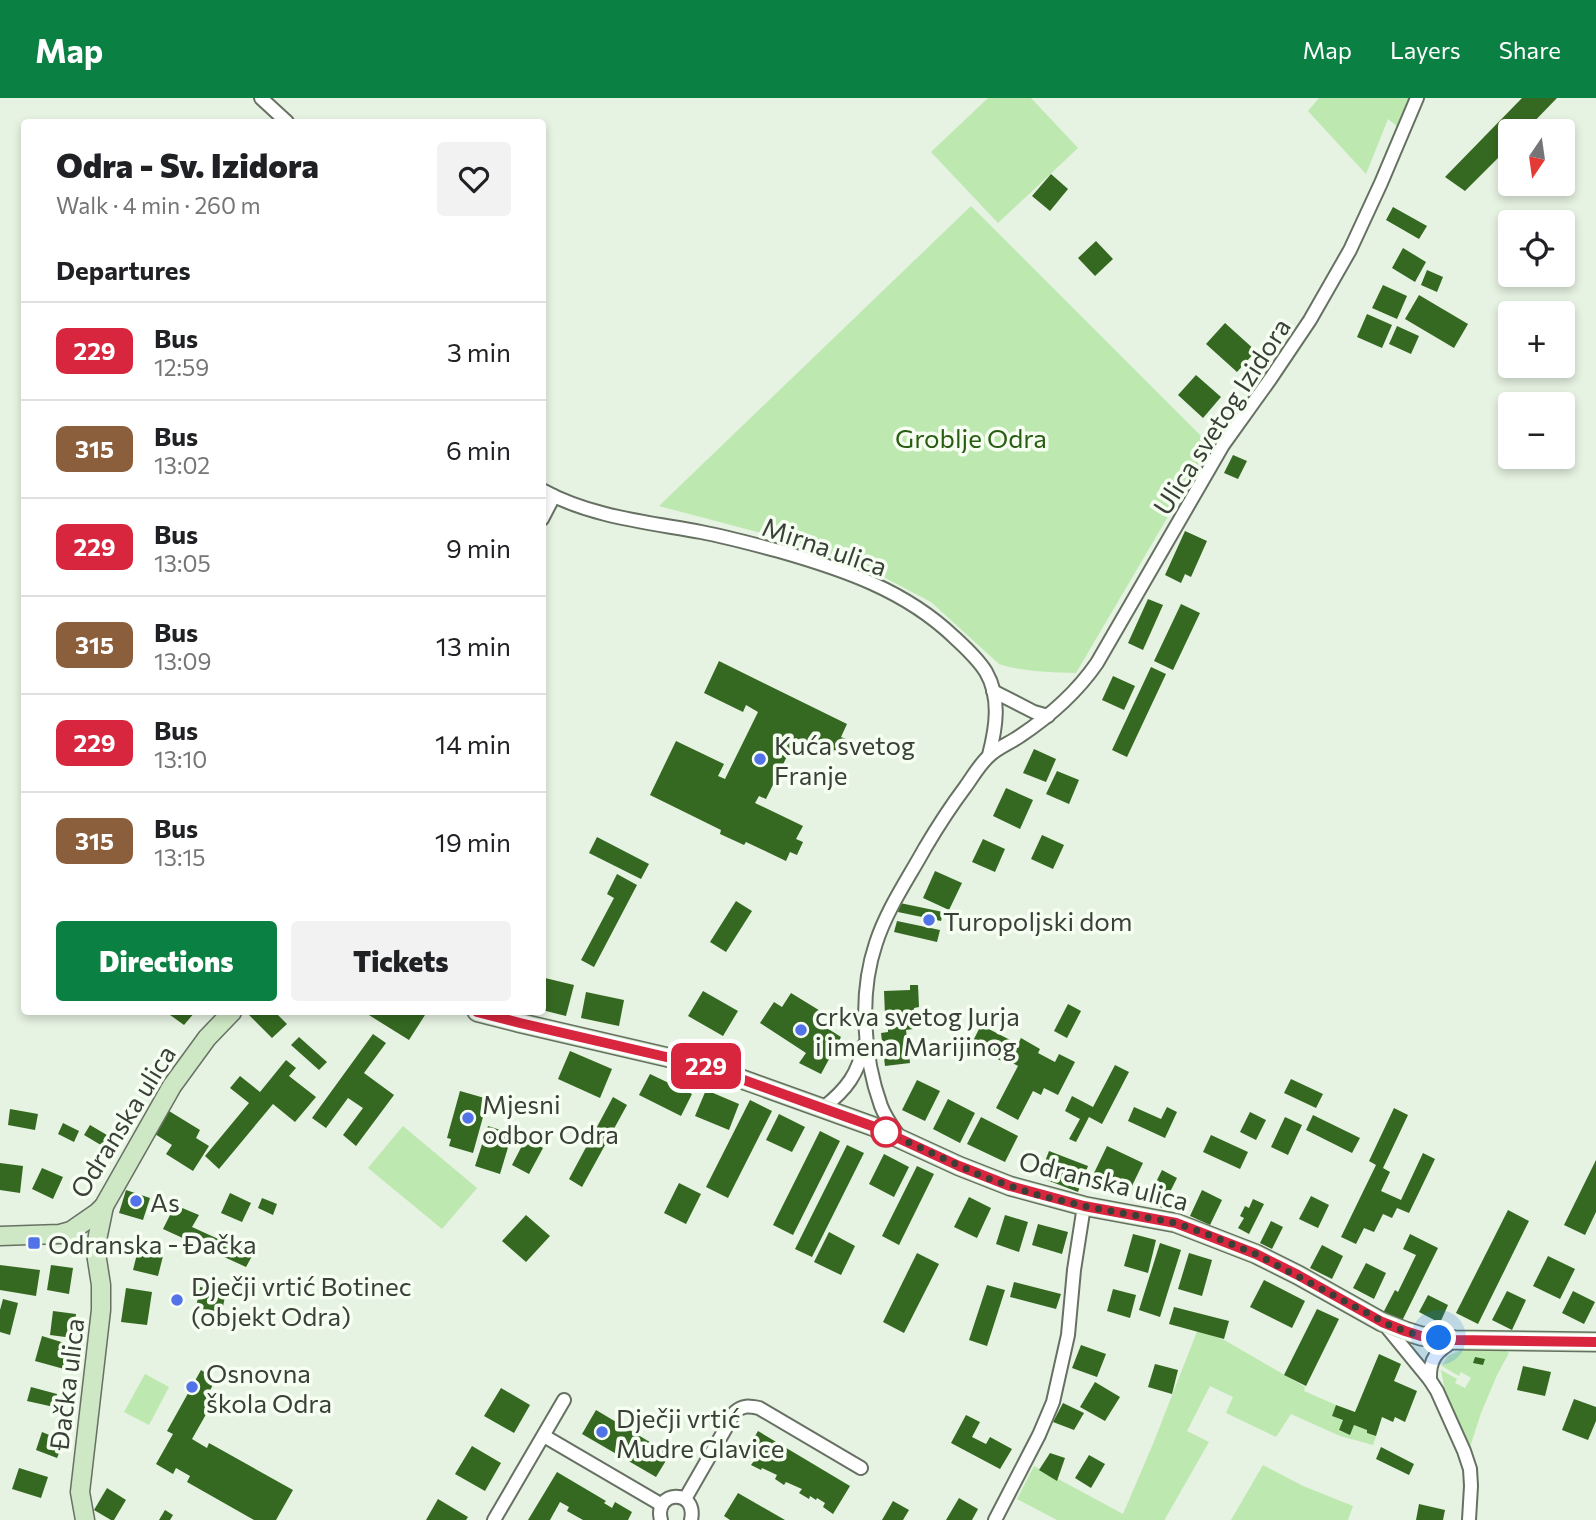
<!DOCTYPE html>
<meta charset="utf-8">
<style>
body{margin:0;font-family:Commissioner,sans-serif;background:#f2f2f2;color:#202124;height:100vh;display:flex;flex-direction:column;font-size:26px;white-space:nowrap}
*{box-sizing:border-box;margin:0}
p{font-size:23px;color:#757577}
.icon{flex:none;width:38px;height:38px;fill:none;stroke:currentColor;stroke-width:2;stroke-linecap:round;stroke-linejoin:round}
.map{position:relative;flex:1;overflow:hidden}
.side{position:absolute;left:21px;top:21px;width:525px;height:896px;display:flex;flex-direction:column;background:#fff;border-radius:7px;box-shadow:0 4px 10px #0003}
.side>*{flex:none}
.badge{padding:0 14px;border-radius:10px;font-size:24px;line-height:46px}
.needle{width:46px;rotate:193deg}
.controls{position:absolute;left:1498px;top:21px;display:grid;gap:14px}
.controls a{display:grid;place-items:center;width:77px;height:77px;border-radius:7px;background:#fff;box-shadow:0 4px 10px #0003;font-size:35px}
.you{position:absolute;width:35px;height:35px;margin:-18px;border:5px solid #fff;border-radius:50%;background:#1a73e8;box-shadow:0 0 0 10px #1a73e833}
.map>.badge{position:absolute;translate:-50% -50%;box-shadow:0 0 0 4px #fff}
h2{padding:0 35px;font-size:26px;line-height:63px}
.round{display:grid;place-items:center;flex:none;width:74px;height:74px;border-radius:7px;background:#f2f2f2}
.headline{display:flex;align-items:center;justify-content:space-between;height:119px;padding:0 35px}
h1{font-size:33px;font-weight:800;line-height:52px}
.button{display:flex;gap:14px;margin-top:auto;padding:14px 35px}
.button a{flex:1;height:80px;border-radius:7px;background:#0b8043;color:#fff;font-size:28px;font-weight:800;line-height:80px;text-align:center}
.button a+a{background:#f2f2f2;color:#202124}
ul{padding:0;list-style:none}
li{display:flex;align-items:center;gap:21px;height:98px;padding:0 35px;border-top:2px solid #e0e0e0}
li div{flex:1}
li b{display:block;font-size:26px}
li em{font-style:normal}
li .badge{min-width:77px;font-weight:700;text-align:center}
header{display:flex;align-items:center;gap:42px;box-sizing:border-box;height:98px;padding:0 35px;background:#0b8043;color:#fff}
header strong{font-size:33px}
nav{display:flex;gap:38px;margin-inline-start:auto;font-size:24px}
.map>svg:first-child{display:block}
.green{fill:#bde8b0}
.building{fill:#356921}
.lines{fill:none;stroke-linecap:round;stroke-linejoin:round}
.street-casing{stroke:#677163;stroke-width:16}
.secondary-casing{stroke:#677163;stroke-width:21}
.street{stroke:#fff;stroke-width:12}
.secondary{stroke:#cee7c4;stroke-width:18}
.line-casing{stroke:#fff;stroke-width:16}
.line{stroke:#d7263d;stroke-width:10}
.walk{stroke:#3a3f38;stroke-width:7;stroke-dasharray:0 12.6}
.poi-dot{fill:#5272e7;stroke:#f5fef1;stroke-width:2.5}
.stop-dot{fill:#fff;stroke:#d7263d;stroke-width:3.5}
.labels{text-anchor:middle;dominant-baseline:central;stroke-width:7;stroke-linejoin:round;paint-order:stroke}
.street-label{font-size:26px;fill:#3a3f38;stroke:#f5fef1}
.park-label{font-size:26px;fill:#285c11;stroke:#f5fef1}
.poi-label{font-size:26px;fill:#3a3f38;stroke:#f5fef1;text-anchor:start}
</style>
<header>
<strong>Map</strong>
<nav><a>Map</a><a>Layers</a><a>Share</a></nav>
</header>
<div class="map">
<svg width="1596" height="1422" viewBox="0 0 1596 1422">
<rect width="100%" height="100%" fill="#e6f2e2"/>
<g class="green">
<path d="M988 0H1031L1078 50 998 125 931 54Z"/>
<path d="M1319 0H1409L1397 28 1388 21 1366 76 1308 13Z"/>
<path d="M971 108 1210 347 1076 575C1050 574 1024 574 999 566L931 504 851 462 799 445 659 408Z"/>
<path d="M403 1028 477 1090 442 1131 368 1070Z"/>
<path d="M1198 1231 1226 1243 1305 1289 1304 1293 1336 1307 1332 1318 1343 1322 1339 1333 1350 1336 1354 1327 1367 1332V1335L1376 1338 1373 1347 1340 1338 1291 1316 1276 1339 1226 1315 1233 1299 1210 1288 1187 1333 1209 1344 1165 1421 1166 1422H1057L1017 1401 1034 1368 1123 1416 1153 1346Z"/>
<path d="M1461 1252 1506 1253 1509 1255 1497 1277 1481 1315 1469 1352 1442 1290 1444 1288 1441 1272 1457 1281 1455 1285 1465 1290 1471 1280 1461 1274 1459 1278 1442 1268 1448 1258Z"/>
<path d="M145 1276 169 1289 149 1327 124 1314Z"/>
<path d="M1263 1367 1303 1388 1353 1408 1348 1422H1231Z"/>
</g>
<g class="building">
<path d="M1522 0H1557L1525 33H1510V48L1465 93 1445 79Z"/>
<path d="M1051 76 1068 91 1050 113 1032 98Z"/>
<path d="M1393 109 1427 128 1419 141 1386 122Z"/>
<path d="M1096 143 1113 161 1095 178 1078 160Z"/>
<path d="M1403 150 1426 164 1415 184 1392 170Z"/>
<path d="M1427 172 1443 179 1437 194 1421 187Z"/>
<path d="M1383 187 1407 198 1397 221 1372 210Z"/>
<path d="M1419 197 1468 226 1454 250 1405 221Z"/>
<path d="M1367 216 1392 227 1382 250 1357 239Z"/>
<path d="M1225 225 1256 253 1237 274 1206 246Z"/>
<path d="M1397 228 1419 238 1411 256 1389 246Z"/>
<path d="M1196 277 1221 299 1203 320 1178 297Z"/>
<path d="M1233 357 1247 363 1238 381 1224 375Z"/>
<path d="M1185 433 1207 443 1191 479 1185 476 1181 485 1165 477Z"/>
<path d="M1148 501 1163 507 1143 552 1128 545Z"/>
<path d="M1181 506 1200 515 1173 572 1154 563Z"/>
<path d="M719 563 847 626 841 639 848 642 842 656 834 652 832 658 796 640 766 701 759 698 755 705 803 728 796 741 803 744 797 757 790 754 786 763 746 744 744 747 720 736 721 732 650 697 676 643 724 666 718 678 725 681 758 614 746 607 743 614 704 595Z"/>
<path d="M1151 569 1166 576 1127 659 1112 652Z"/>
<path d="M1113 578 1135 588 1124 612 1102 602Z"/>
<path d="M1034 651 1056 661 1046 684 1023 675Z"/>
<path d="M1057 673 1079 682 1069 706 1046 696Z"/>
<path d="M1006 690 1033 702 1020 731 993 718Z"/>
<path d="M1042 737 1064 747 1053 771 1031 761Z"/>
<path d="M597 739 649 766 641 781 589 755Z"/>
<path d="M983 741 1005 751 995 774 972 764Z"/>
<path d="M935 773 962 785 949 812 923 800Z"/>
<path d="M617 776 637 787 594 869 581 862 614 800 607 796Z"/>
<path d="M736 803 752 813 726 854 710 844Z"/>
<path d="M900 805 943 814 941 823 898 814Z"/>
<path d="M897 823 940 832 937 844 894 834Z"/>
<path d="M545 880 574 887 566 918 542 912V889Z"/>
<path d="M910 887H918L919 909 914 910V917L923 916 920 930 906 932 910 965 885 968 881 935 888 934V930L903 928V917H885L884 893 910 892Z"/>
<path d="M703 893 738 913 723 938 688 918Z"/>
<path d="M586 894 624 902 619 928 581 920Z"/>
<path d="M791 895 822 914 816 923 841 939 821 976 799 965 806 955 760 925 774 904 782 909Z"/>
<path d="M1068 906 1081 913 1067 940 1054 933Z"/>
<path d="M166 914H195L184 927Z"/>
<path d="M250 914H275L287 926 272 940 248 916Z"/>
<path d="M364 914H420L425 917 409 942Z"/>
<path d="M981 927 1018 946 1021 940 1040 951 1038 955 1055 964 1059 956 1075 964 1058 997 1044 990 1041 997 1033 993 1018 1022 996 1010 1018 968 1009 963 1007 966 971 947Z"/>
<path d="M373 936 386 945 364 975 394 997 356 1048 343 1037 363 1010 348 1000 326 1030 312 1020Z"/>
<path d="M299 939 327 964 319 972 291 947Z"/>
<path d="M570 953 612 971 600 1000 558 981Z"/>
<path d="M286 962 296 970 289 978 316 999 295 1024 273 1006 219 1071 205 1058 249 1005 230 990 240 978 260 994Z"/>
<path d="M1115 967 1129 974 1102 1026 1089 1019 1076 1044 1069 1041 1080 1021 1065 1013 1072 998 1093 1009Z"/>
<path d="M650 976 692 996 681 1018 639 997Z"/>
<path d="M1291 981 1323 996 1316 1010 1284 995Z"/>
<path d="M917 982 940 993 925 1023 902 1012Z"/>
<path d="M706 992 739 1006 729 1032 695 1018Z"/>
<path d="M460 993 488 1001 473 1055 449 1048 451 1041 447 1040Z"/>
<path d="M613 999 627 1007 582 1089 569 1081Z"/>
<path d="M948 1001 975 1015 960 1045 933 1031Z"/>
<path d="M750 1002 772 1013 728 1100 706 1089Z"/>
<path d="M1134 1009 1161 1021 1167 1009 1177 1014 1165 1040 1128 1023Z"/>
<path d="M1394 1010 1408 1017 1383 1070 1390 1074 1381 1093 1401 1102 1423 1055 1435 1061 1409 1115 1397 1110 1392 1120 1383 1116 1374 1134 1364 1130 1356 1146 1341 1139 1376 1067 1369 1063Z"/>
<path d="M10 1011 38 1016 35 1032 8 1027Z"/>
<path d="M169 1013 200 1032 196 1040 209 1048 193 1073 166 1056 172 1047 155 1036Z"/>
<path d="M1250 1014 1266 1022 1256 1042 1240 1034Z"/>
<path d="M779 1016 805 1029 792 1054 766 1042Z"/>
<path d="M1313 1017 1360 1040 1352 1055 1306 1032Z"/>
<path d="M981 1019 1018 1038 1005 1064 967 1046Z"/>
<path d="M1285 1019 1302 1027 1288 1057 1271 1049Z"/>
<path d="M63 1025 79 1033 74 1044 58 1036Z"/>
<path d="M90 1027 117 1043 111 1053 84 1037Z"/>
<path d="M488 1028 512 1036 500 1076 475 1068Z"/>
<path d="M820 1033 840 1043 793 1137 773 1127Z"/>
<path d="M1211 1037 1248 1054 1240 1071 1203 1054Z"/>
<path d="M526 1040 543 1050 529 1076 512 1067Z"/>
<path d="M847 1047 864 1055 812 1159 795 1151Z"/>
<path d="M1107 1048 1143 1065 1130 1092 1094 1075Z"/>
<path d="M1049 1053 1088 1068 1078 1094 1039 1079Z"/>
<path d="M884 1056 909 1069 894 1099 869 1086Z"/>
<path d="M1596 1062V1114L1585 1137 1564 1127Z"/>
<path d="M0 1065 23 1068 20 1095 0 1092Z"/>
<path d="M917 1068 934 1076 899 1147 882 1138Z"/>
<path d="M42 1070 63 1079 53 1101 32 1091Z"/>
<path d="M1162 1072 1177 1080 1162 1110 1147 1102Z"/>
<path d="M679 1085 701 1096 686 1126 664 1115Z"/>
<path d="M126 1092 150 1100 143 1122 119 1115Z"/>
<path d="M1202 1092 1222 1102 1210 1127 1190 1118Z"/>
<path d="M230 1095 251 1105 242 1124 221 1115Z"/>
<path d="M1311 1098 1329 1107 1318 1130 1299 1121Z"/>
<path d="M969 1099 991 1110 977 1140 954 1129Z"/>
<path d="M262 1100 277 1106 273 1117 258 1110Z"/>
<path d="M1253 1101 1264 1106 1249 1136 1238 1130 1244 1120 1240 1118 1245 1108 1249 1110Z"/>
<path d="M175 1107 199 1117 192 1129 238 1150 243 1142 257 1149 246 1169 163 1131Z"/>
<path d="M1508 1112 1529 1123 1478 1226 1456 1215Z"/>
<path d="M526 1117 550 1138 526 1164 502 1143Z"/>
<path d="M1005 1117 1028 1124 1019 1154 996 1146Z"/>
<path d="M1271 1123 1283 1129 1272 1151 1260 1145Z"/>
<path d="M1038 1126 1068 1134 1062 1156 1032 1147Z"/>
<path d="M829 1134 855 1148 841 1177 814 1164Z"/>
<path d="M1133 1136 1156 1142 1148 1175 1124 1168Z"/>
<path d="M1410 1136 1438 1150 1401 1225 1383 1215 1395 1192 1398 1194 1416 1157 1403 1151Z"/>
<path d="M1160 1145 1181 1152 1160 1219 1139 1212Z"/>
<path d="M1322 1147 1343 1158 1332 1181 1310 1170Z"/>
<path d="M138 1152 163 1158 158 1178 133 1172Z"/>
<path d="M917 1155 939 1166 904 1235 883 1224Z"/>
<path d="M1189 1155 1212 1162 1202 1198 1178 1191Z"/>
<path d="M1548 1158 1575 1171 1560 1201 1533 1188Z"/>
<path d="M1366 1165 1386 1175 1374 1201 1353 1190Z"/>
<path d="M0 1167 40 1172 36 1198 0 1192Z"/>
<path d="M51 1167 73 1170 69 1196 47 1192Z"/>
<path d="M1264 1182 1305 1203 1292 1230 1250 1209Z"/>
<path d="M1014 1184 1061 1196 1056 1211 1010 1199Z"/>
<path d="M987 1187 1005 1192 987 1248 969 1242Z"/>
<path d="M200 1189 226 1193 222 1214 196 1210Z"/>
<path d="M126 1190 152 1194 147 1227 121 1224Z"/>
<path d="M1113 1191 1136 1197 1130 1220 1107 1213Z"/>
<path d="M1507 1193 1526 1202 1512 1232 1492 1222Z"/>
<path d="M1573 1193 1595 1204 1584 1226 1562 1215Z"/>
<path d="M1428 1197 1448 1207 1440 1225 1419 1214Z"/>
<path d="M3 1201 18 1205 10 1237 0 1234V1212Z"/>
<path d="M1174 1209 1229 1223 1224 1241 1169 1226Z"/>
<path d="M1317 1211 1339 1221 1306 1288 1284 1277Z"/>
<path d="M53 1213 76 1216 73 1240 50 1237Z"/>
<path d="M42 1238 71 1247 64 1271 35 1263Z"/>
<path d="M1081 1247 1106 1256 1097 1279 1072 1270Z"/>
<path d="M1379 1256 1401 1266 1394 1283 1417 1293 1405 1324 1395 1319 1393 1324 1382 1319 1376 1338 1367 1335V1332L1354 1327 1350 1337 1339 1332 1343 1322 1332 1318 1336 1307 1355 1314Z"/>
<path d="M1475 1259 1485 1261 1483 1267 1473 1265Z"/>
<path d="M1155 1266 1178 1272 1172 1296 1148 1289Z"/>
<path d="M1523 1268 1551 1274 1545 1298 1517 1292Z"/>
<path d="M201 1272 216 1281 206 1300 213 1304 192 1341 207 1350 209 1345 293 1392 276 1422H254L187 1384 190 1378 176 1370 173 1376 156 1366 173 1336 167 1333Z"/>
<path d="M1095 1284 1120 1299 1105 1323 1080 1309Z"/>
<path d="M31 1289 57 1296 54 1309 27 1303Z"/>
<path d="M501 1290 530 1307 514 1335 484 1318Z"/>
<path d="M1574 1301 1596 1309V1323L1588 1342 1562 1332Z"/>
<path d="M1063 1305 1084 1315 1074 1332 1053 1324Z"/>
<path d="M596 1312 670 1356 656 1379 582 1336Z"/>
<path d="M966 1317 980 1324 972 1339 986 1346 990 1339 1012 1351 1000 1371 951 1345Z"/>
<path d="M758 1333 850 1388 833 1416 823 1409 825 1405 817 1400 816 1402 810 1398 809 1401 799 1395 802 1391 786 1384 784 1387 775 1381 777 1377 762 1370 761 1372 751 1367 754 1363 744 1357Z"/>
<path d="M42 1334 64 1343 57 1360 36 1352Z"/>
<path d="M472 1348 501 1365 485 1393 455 1376Z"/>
<path d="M1381 1349 1414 1366 1409 1377 1376 1361Z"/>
<path d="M1050 1355 1065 1360 1057 1383 1039 1372Z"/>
<path d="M1089 1357 1105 1366 1091 1390 1075 1380Z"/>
<path d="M19 1370 48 1379 41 1400 12 1391Z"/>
<path d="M557 1374 606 1403 604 1405 612 1410 615 1404 632 1414 628 1422H583L567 1413 569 1409 560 1404 550 1422H528Z"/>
<path d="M107 1390 126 1402 114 1422H111L94 1412Z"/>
<path d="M738 1395 785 1422H730L724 1418Z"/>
<path d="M959 1400 978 1411 972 1422H946Z"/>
<path d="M438 1401 468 1419 466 1422H426Z"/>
<path d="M893 1403 909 1412 903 1422H882Z"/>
<path d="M1419 1406 1445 1412 1443 1422H1416Z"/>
<path d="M165 1412 173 1417 170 1422H159Z"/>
</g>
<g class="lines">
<g class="street-casing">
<g id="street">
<path d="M261 0 287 24"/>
<path d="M542 392C591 419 647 424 701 434 727 439 753 446 779 453 842 471 905 492 954 539 965 549 978 561 986 574 1001 600 996 630 989 657"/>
<path d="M542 421 554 398"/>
<path d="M993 593 1034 614 1048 618"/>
<path d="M823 1010C847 991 858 976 864 947"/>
<path d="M900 1040C893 1030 885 1019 881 1008 863 958 859 895 876 845 887 811 908 781 925 750 938 728 951 708 966 688 973 678 980 666 989 658 997 650 1010 645 1020 638 1050 618 1077 594 1097 565L1223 347 1271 280 1310 222 1350 152 1381 85 1417 0"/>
<path d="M1385 1227 1430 1282 1437 1293 1464 1353 1470 1371 1471 1388 1469 1422"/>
<path d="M1430 1282C1429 1260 1437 1253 1455 1242"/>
<path d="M544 1338 662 1407"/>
<path d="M685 1401 735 1314C743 1307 749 1308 759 1310L861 1370"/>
<path d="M494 1422 564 1302"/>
<path d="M661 1422C653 1392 698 1390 691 1422"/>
<path d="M995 1422 1039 1337 1053 1304 1068 1237 1074 1172 1084 1108"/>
</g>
</g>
<g class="secondary-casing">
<g id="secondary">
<path d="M477 914 520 925 705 968 872 1028 959 1068 1010 1088 1084 1108 1176 1125 1256 1156 1298 1177 1382 1224 1405 1233 1421 1238 1455 1242 1596 1244"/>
<path d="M0 1138 60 1136 71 1133 97 1115 104 1108 172 988 207 940 232 914"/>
<path d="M85 1422 80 1394 101 1212V1187L96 1155 98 1137 104 1108"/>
</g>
</g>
<use href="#street" class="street"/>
<use href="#secondary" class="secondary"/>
</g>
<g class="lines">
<g class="line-casing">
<path id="line" d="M477 914 520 925 705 968 872 1028 959 1068 1010 1088 1084 1108 1176 1125 1256 1156 1298 1177 1382 1224 1405 1233 1421 1238 1455 1242 1596 1244"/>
</g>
<use href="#line" class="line"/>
<path class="walk" d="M886 1034 984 1079 1034 1096 1084 1108 1176 1125 1204 1135 1256 1156 1393 1229 1421 1238 1439 1240"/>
</g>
<g class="poi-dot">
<circle cx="760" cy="661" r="7"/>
<circle cx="929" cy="822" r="7"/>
<circle cx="801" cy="932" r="7"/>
<circle cx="468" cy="1020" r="7"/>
<circle cx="136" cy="1103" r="7"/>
<rect x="27" y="1138" width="14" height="14" rx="3.5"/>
<circle cx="177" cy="1202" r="7"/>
<circle cx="192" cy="1289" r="7"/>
<circle cx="602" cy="1334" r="7"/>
</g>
<circle class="stop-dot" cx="886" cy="1034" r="14"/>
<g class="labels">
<g class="street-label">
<text transform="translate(1221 318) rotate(-57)">Ulica svetog Izidora</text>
<text transform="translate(825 448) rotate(19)">Mirna ulica</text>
<text transform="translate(122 1023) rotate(-58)">Odranska ulica</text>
<text transform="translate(1104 1082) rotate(14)">Odranska ulica</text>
<text transform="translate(66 1286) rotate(-83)">Đačka ulica</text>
</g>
<g class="park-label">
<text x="971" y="339">Groblje Odra</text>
</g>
<g class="poi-label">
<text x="774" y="646">Kuća svetog<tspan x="774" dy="30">Franje</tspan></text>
<text x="943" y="822">Turopoljski dom</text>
<text x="815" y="917">crkva svetog Jurja<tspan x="815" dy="30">i imena Marijinog</tspan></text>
<text x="482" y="1005">Mjesni<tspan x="482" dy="30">odbor Odra</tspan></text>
<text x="150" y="1103">As</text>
<text x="48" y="1145">Odranska - Đačka</text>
<text x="191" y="1187">Dječji vrtić Botinec<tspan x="191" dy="30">(objekt Odra)</tspan></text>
<text x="206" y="1274">Osnovna<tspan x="206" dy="30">škola Odra</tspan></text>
<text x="616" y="1319">Dječji vrtić<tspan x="616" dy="30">Mudre Glavice</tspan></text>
</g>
</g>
</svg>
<div class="controls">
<a><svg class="needle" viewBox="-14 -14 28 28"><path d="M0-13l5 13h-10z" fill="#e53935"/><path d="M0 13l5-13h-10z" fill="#757577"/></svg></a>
<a><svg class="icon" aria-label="locate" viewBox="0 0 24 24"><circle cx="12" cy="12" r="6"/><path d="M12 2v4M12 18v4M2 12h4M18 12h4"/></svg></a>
<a>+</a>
<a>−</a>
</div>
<div class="you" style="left:1439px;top:1240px"></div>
<b class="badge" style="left:706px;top:968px;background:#d7263d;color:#fff">229</b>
<section class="side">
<div class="headline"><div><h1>Odra - Sv. Izidora</h1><p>Walk · 4 min · 260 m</p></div><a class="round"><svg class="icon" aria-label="heart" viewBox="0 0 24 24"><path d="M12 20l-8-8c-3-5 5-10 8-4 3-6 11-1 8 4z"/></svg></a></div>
<h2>Departures</h2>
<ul>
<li><span class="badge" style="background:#d7263d;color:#fff">229</span><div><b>Bus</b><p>12:59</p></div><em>3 min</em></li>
<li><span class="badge" style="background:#8b5e3c;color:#fff">315</span><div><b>Bus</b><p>13:02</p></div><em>6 min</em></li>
<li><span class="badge" style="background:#d7263d;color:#fff">229</span><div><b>Bus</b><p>13:05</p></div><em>9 min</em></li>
<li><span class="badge" style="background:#8b5e3c;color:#fff">315</span><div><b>Bus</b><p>13:09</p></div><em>13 min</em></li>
<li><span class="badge" style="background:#d7263d;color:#fff">229</span><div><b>Bus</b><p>13:10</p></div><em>14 min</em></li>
<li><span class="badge" style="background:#8b5e3c;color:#fff">315</span><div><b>Bus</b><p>13:15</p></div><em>19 min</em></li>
</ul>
<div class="button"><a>Directions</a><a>Tickets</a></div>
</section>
</div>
